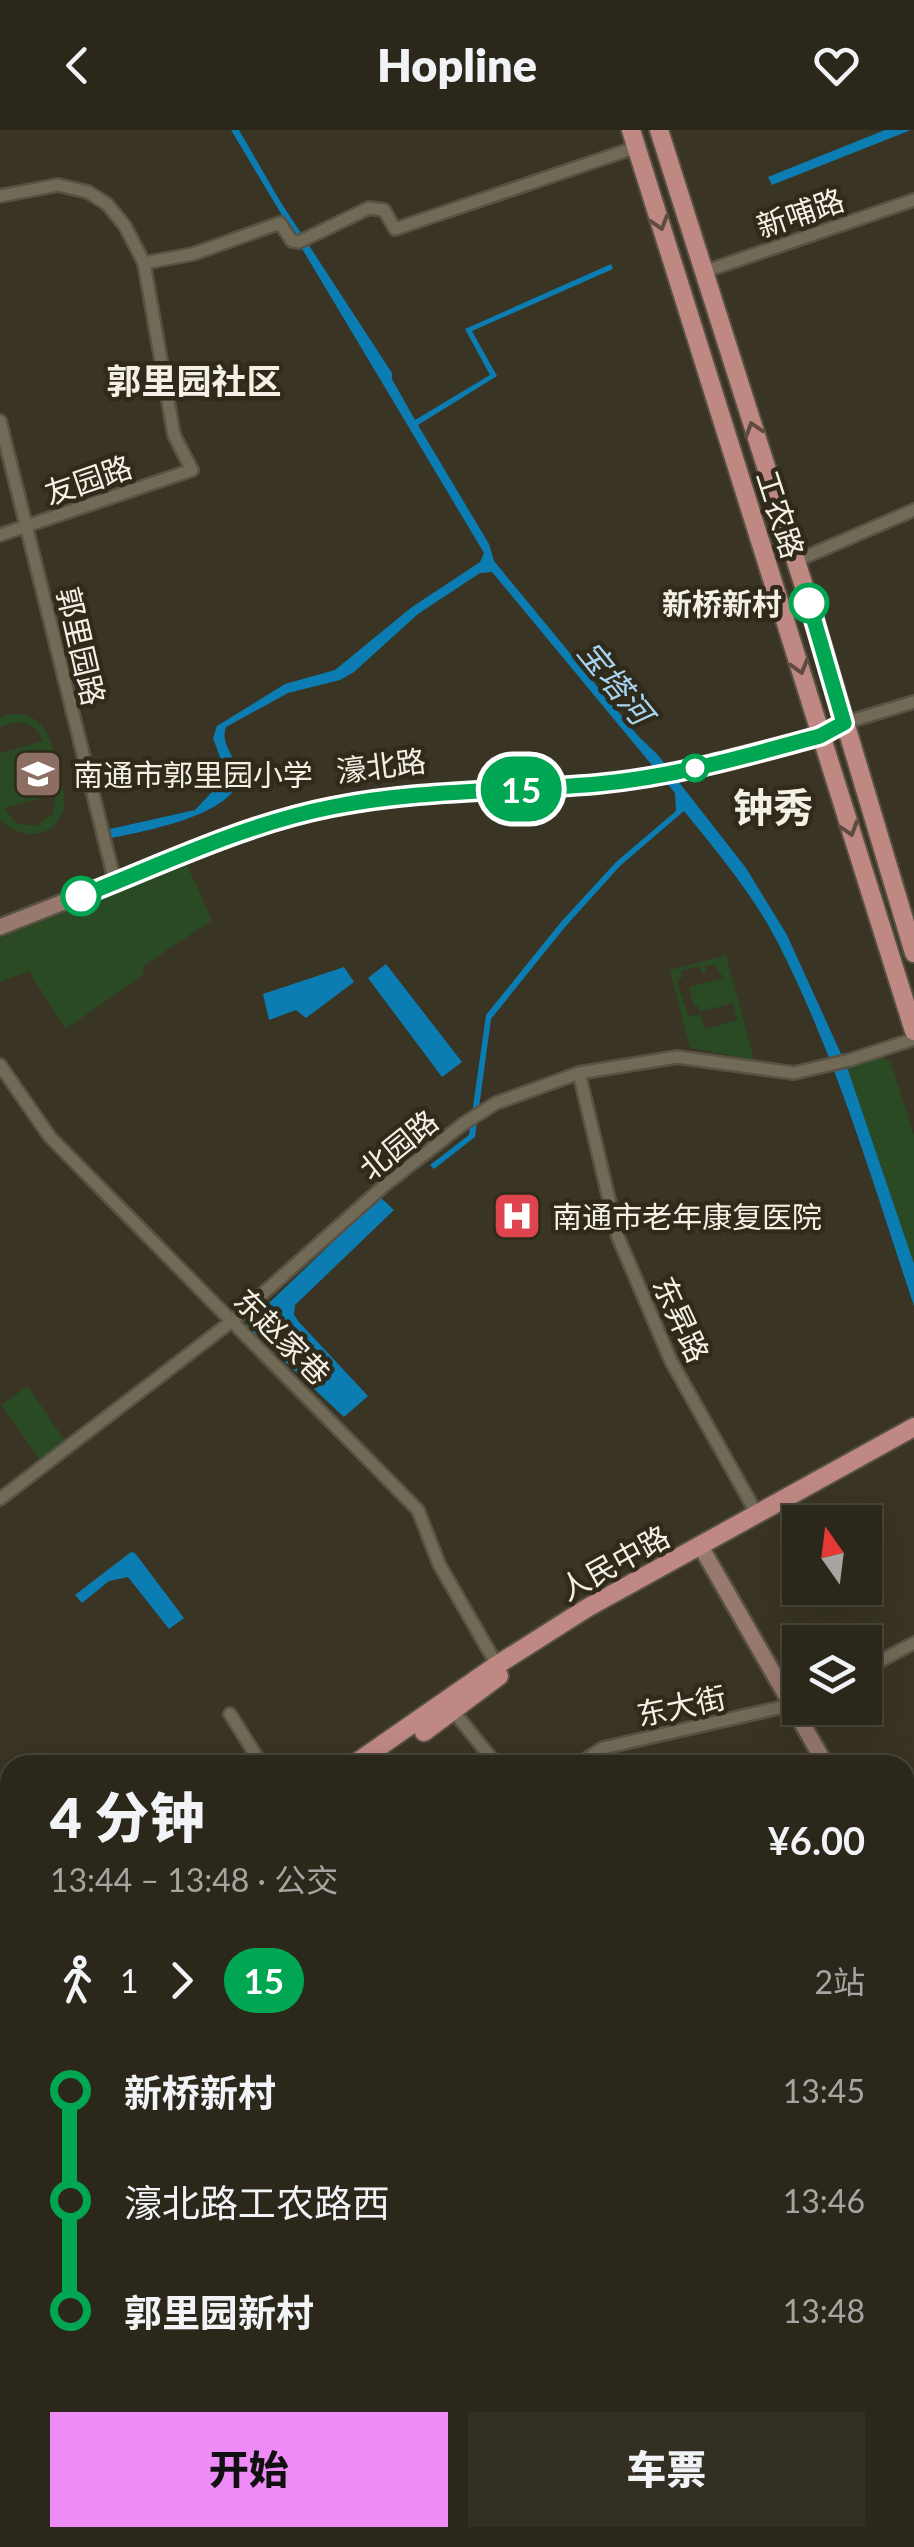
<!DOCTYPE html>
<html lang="zh">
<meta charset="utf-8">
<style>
body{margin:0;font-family:Lato,"Noto Sans SC",sans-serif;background:#332f23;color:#f1f3f6;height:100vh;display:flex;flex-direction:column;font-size:38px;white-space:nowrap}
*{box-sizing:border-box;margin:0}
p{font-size:32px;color:#a6a5a2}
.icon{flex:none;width:55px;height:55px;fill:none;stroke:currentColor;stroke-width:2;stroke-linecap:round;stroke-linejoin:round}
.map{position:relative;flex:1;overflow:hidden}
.drawer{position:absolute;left:0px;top:1625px;width:915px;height:792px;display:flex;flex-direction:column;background:#2b271a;border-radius:30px 30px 0 0;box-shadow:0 10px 40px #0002,0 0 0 2px #474439}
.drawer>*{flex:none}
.badge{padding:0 20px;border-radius:32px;font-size:35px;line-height:65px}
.needle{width:65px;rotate:346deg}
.buttons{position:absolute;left:782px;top:1375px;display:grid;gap:20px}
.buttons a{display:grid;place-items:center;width:100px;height:100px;border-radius:0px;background:#2b271a;box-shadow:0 10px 40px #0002,0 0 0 2px #474439;font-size:50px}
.map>.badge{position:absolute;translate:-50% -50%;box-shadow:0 0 0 5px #fff}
.legs{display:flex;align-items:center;gap:15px;height:110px;padding:0 50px;font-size:32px}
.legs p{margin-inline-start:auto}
.headline{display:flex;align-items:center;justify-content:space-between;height:170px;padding:0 50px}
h1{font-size:55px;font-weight:800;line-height:75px}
.cta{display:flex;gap:20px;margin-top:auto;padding:20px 50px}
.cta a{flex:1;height:115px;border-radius:0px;background:#ef8bf7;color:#111;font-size:40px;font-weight:800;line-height:115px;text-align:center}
.cta a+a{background:#332f23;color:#f1f3f6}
ul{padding:0 50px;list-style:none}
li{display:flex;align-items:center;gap:35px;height:110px;font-size:38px}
li i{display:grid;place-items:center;width:15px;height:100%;margin:0 12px;background:currentColor}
li i::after{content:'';width:25px;height:25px;margin:-12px;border:8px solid;border-radius:50%;background:#2b271a}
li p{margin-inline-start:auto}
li:first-child i{background:linear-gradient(#0000 50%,currentColor 0)}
li:last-child i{background:linear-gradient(currentColor 50%,#0000 0)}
header{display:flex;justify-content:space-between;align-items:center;height:130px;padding:0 50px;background:#2b271a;font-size:45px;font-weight:800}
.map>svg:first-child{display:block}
.green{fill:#294a23;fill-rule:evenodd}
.park{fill:url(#park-tufts)}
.water{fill:#0b7db2}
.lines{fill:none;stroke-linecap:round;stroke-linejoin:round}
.ferry{stroke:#a9d4f1;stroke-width:2.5;stroke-dasharray:12 10;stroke-linecap:butt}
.street-casing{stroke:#575244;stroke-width:16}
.secondary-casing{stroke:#575244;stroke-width:20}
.primary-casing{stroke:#575244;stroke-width:22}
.street{stroke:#706a57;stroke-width:11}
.secondary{stroke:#98796d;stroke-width:15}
.primary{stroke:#bf8883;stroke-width:18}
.oneway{stroke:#614b3e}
.line-1-casing{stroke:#fff;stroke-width:22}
.line-1{stroke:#00a651;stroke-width:15}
.stop-1-dot{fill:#fff;stroke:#00a651;stroke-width:5}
.labels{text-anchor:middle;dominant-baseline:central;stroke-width:9;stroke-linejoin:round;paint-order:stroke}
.street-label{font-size:30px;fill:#f4f0e6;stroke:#2f2a19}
.stop-label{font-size:30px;font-weight:bold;fill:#f4f0e6;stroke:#2f2a19;text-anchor:end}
.poi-label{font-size:30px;fill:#f4f0e6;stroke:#2f2a19;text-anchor:start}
.water-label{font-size:32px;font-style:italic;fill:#a9d4f1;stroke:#2f2a19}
.quarter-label{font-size:35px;font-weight:bold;fill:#f4f0e6;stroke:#2f2a19}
.district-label{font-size:40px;font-weight:bold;fill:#f4f0e6;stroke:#2f2a19}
</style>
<header><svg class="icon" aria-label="back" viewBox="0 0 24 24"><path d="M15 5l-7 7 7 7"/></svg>Hopline<svg class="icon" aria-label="heart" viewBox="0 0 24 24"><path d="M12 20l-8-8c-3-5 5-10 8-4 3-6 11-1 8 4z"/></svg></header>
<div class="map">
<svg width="914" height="2417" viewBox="0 0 914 2417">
<defs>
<pattern id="park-tufts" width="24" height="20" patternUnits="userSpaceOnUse" patternTransform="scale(2.5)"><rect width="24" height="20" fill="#294a23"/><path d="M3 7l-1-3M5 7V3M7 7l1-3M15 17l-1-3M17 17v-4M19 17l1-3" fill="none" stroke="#496443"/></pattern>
</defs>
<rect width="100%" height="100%" fill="#393423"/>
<g class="green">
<path d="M9 584C47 581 52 612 59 642 62 655 67 668 63 681 53 711 17 710 0 689V623L43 611C35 592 18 587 0 598V588ZM56 664 53 684 36 696 16 693 4 678Z"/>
<path d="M187 735 212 790 142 837 144 845 65 899 29 841 0 852V808Z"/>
<path d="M726 825 754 930 690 918 670 840ZM705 835 715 836 724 848 689 857 694 877 698 876 700 882 733 873 737 890 705 899 700 884 689 887 676 850 682 848 681 841 699 836 702 844 706 843Z"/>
<path d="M882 927 891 933 914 1005V1134L847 937Z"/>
<path d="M28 1256 66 1313 41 1331 1 1275Z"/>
</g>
<path class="park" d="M10 2093V2314H5L0 2306V2098Z"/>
<g class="water">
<path d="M231 0H239L280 71 392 243V249L415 290 490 245 465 199 611 134 613 139 472 201 497 246 418 295 489 414 494 431 639 607 657 624 746 738 787 805 847 937 914 1134V1176C873 1053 836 926 777 811 752 763 717 722 684 681L620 736 565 797 491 889 475 1007 434 1039 430 1035 469 1005 486 885 561 792 616 732 676 681 675 663 492 442 480 443 418 484 354 542 340 550 288 563 226 597C220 613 234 625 238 641 246 684 140 702 112 708L110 699 195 680 227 646 213 608 217 596 285 554 335 540 412 477 480 432 484 423Z"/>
<path d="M885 0H911L772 55 768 47Z"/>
<path d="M386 834 462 932 442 947 368 848Z"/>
<path d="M344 837 354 852 306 888 296 880 269 890 263 864Z"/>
<path d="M380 1067 394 1080 295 1175 294 1185 299 1192 368 1266 344 1287 246 1195Z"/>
<path d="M131 1422 135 1423 184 1488 169 1499 128 1447 109 1451 82 1473 75 1465Z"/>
<path d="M0 2306 10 2314V2408H79L83 2417H0Z"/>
</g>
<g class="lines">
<g class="ferry">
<path d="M0 2367 10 2381"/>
<path d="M29 2408 36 2417"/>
</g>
<g class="street-casing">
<g id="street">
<path d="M0 66 58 55 88 62 107 74 125 96 144 133 174 305 192 340 0 405"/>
<path d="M144 133 193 124 280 93 292 111 299 112 369 78 384 80 395 99 637 17"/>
<path d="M703 142 914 70"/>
<path d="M0 291 115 752"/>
<path d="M796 431 914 380"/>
<path d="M844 593 914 572"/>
<path d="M0 935 50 1007 418 1380 439 1434 497 1535"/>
<path d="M579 943 618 1107 671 1231 757 1384"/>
<path d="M0 1369 232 1191 385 1055 463 994 496 973 579 943 677 927 794 943 850 930 914 909"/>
<path d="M865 1539 914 1513"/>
<path d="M454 1582 497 1635"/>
<path d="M230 1584 262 1635"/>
<path d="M577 1635 603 1618 800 1573"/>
<path d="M905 2300 914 2298"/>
<path d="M791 2408 792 2417"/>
<path d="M269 2417 309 2408"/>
<path d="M535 2417 559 2408"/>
</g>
</g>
<g class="secondary-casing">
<g id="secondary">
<path d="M0 797 196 720 280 690 330 677 413 664 599 654 650 648 820 606 844 593"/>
<path d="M705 1424 826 1635"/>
<path d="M0 1767 10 1785"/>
<path d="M905 1783 914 1801"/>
<path d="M0 1824 10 1836"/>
<path d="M189 2408 193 2417"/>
</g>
</g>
<g class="primary-casing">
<g id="primary">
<path d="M631 0 914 901"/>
<path d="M659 0 809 472 914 823"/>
<path d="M424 1602 499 1546"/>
<path d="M353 1635 497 1535 587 1478 914 1297"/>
<path d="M0 1867 10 1861"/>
<path d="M0 1883 10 1876"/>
</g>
</g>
<use href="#street" class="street"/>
<use href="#secondary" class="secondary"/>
<use href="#primary" class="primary"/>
</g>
<defs><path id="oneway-chevron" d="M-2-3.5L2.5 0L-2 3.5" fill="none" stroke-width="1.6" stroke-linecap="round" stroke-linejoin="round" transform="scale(2.5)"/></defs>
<g class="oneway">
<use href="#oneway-chevron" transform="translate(660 93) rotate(73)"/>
<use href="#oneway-chevron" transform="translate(753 299) rotate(-108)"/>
<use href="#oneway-chevron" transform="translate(800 537) rotate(74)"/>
<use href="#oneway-chevron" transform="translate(850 699) rotate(72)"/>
</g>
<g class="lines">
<g class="line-1-casing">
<path id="line-1" d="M81 766C163 734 245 694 332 677 419 659 508 662 597 654 673 647 747 626 820 606L844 593 809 473"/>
</g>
<use href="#line-1" class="line-1"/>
</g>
<defs>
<g id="school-square" transform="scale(2.5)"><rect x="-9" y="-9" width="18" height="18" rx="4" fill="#8d6e63" stroke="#2f2a19"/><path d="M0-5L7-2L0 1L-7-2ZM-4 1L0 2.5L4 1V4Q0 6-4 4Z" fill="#fff"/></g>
<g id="hospital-square" transform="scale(2.5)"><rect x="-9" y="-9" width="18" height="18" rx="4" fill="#e0444e" stroke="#2f2a19"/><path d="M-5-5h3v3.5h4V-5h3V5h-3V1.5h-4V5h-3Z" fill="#fff"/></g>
</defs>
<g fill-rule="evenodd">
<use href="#school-square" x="38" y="644"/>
<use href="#hospital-square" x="517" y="1086"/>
</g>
<g class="stop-1-dot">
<circle cx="809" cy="473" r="18"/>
<circle cx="695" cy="638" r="12"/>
<circle cx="81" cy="766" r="18"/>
</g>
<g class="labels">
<g class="street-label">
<text transform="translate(800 82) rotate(-19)">新哺路</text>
<text transform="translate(88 349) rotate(-19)">友园路</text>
<text transform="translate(781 384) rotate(72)">工农路</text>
<text transform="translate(82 516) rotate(77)">郭里园路</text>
<text transform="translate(381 635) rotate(-7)">濠北路</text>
<text transform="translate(398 1014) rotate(-39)">北园路</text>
<text transform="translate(682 1189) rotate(65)">东昇路</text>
<text transform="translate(283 1206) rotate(45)">东赵家巷</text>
<text transform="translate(614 1432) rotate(-29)">人民中路</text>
<text transform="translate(681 1575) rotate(-12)">东大街</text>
</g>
<g class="stop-label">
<text x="782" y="473">新桥新村</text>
</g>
<g class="poi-label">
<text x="73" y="644">南通市郭里园小学</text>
<text x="552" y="1086">南通市老年康复医院</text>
</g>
<g class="water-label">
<text transform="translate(616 552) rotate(51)">宝塔河</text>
</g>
<g class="quarter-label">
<text x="194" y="250">郭里园社区</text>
</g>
<g class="district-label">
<text x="773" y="677">钟秀</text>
</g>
</g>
</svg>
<div class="buttons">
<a><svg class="needle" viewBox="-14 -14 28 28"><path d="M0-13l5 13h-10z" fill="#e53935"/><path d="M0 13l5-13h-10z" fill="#a6a5a2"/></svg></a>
<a><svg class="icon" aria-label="layers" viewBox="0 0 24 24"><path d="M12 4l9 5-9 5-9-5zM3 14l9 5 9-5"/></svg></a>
</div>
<b class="badge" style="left:521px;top:659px;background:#00a651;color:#fff">15</b>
<section class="drawer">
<div class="headline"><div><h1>4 分钟</h1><p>13:44 – 13:48 · 公交</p></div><b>¥6.00</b></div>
<div class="legs"><svg class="icon" aria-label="walk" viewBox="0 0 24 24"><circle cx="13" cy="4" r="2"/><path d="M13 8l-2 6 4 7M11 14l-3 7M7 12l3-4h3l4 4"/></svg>1<svg class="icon" aria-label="forward" viewBox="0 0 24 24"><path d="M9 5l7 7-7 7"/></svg><b class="badge" style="background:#00a651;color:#fff">15</b><p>2站</p></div>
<ul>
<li><i style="color:#00a651"></i><b>新桥新村</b><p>13:45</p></li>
<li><i style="color:#00a651"></i><span>濠北路工农路西</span><p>13:46</p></li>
<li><i style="color:#00a651"></i><b>郭里园新村</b><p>13:48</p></li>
</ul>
<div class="cta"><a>开始</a><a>车票</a></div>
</section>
</div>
